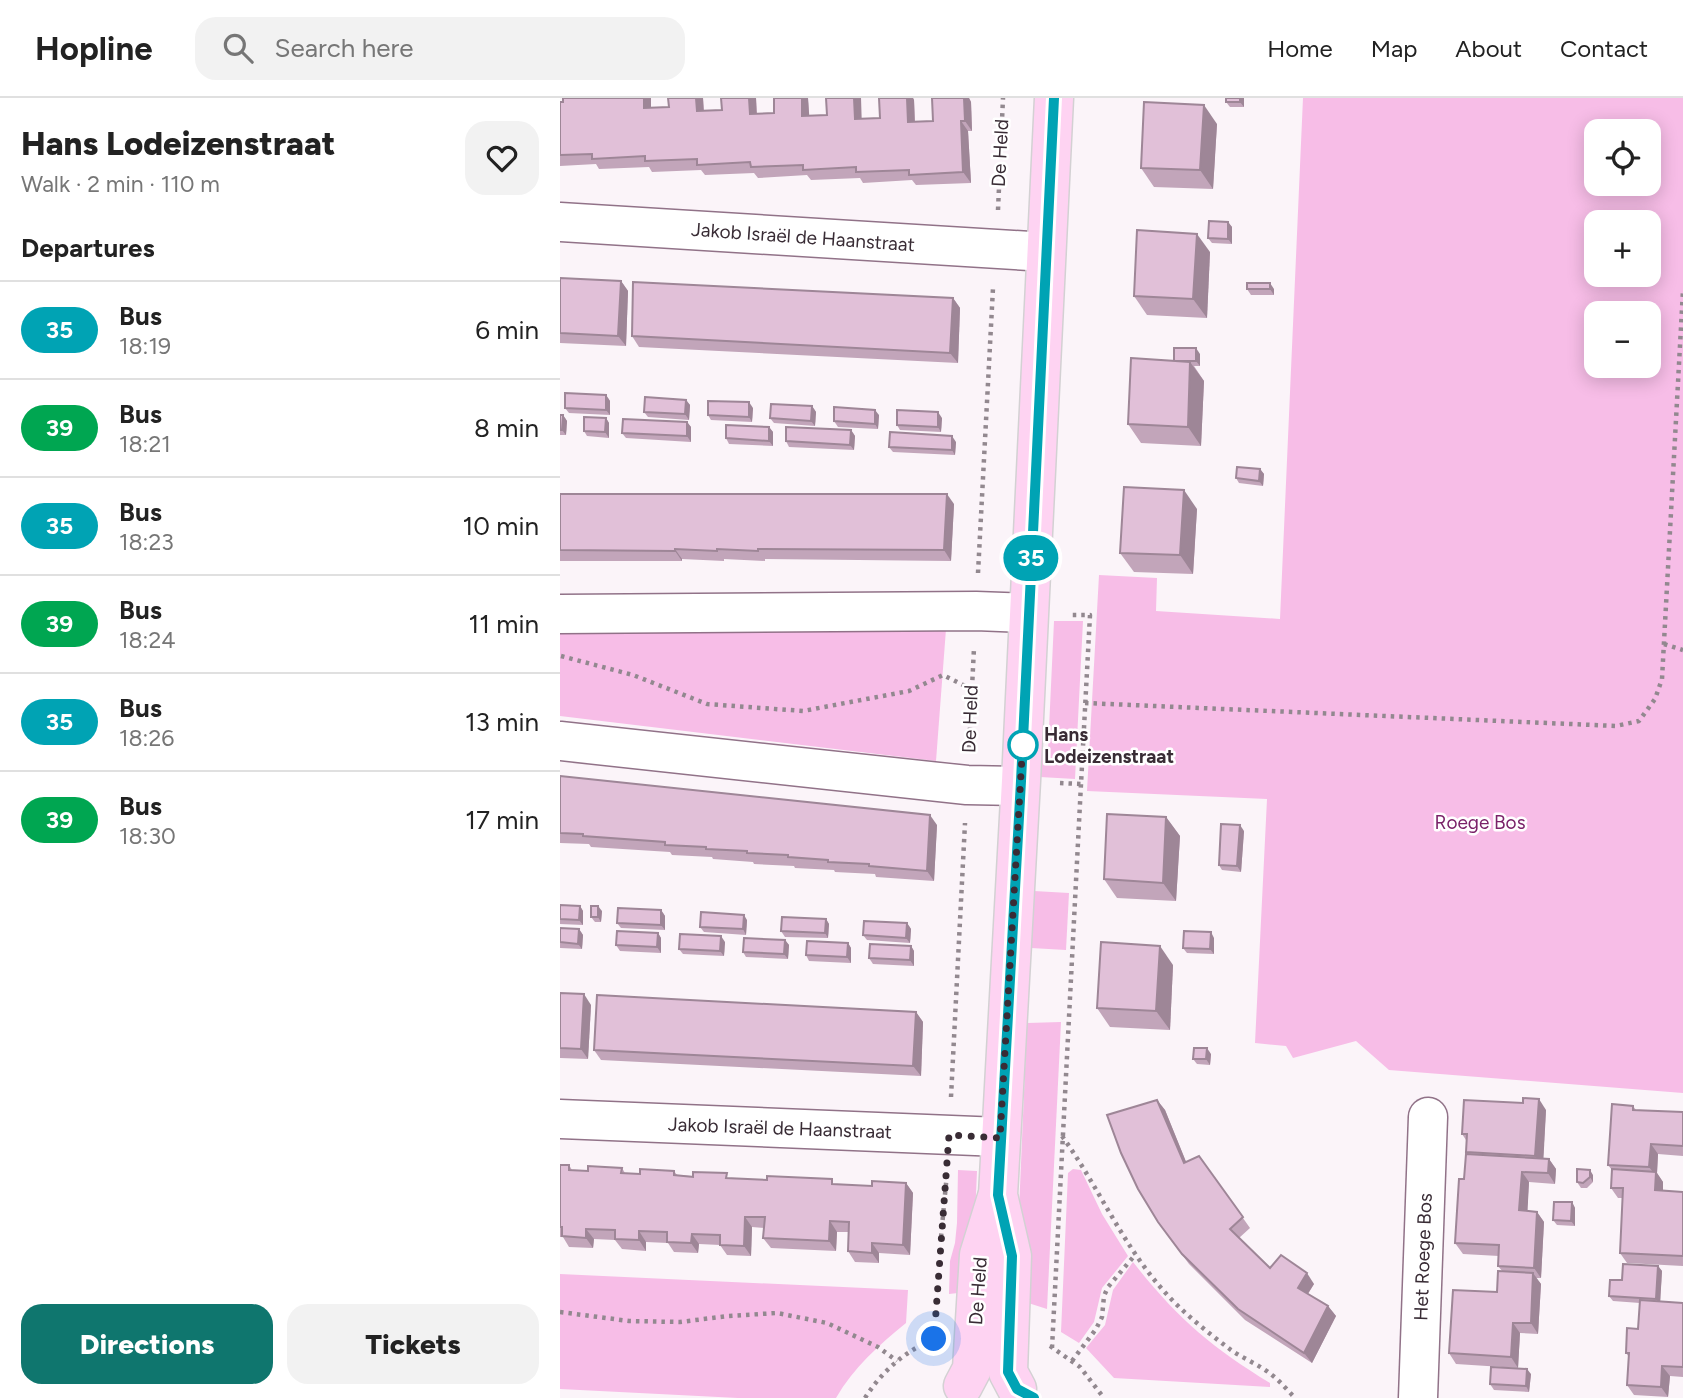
<!DOCTYPE html>
<meta charset="utf-8">
<style>
body{margin:0;font-family:Figtree,sans-serif;background:#f2f2f2;color:#222;height:100vh;display:flex;flex-direction:column;font-size:26px;white-space:nowrap}
*{box-sizing:border-box;margin:0}
p{font-size:23px;color:#767676}
.icon{flex:none;width:38px;height:38px;fill:none;stroke:currentColor;stroke-width:2;stroke-linecap:round;stroke-linejoin:round}
.map{position:relative;flex:1;overflow:hidden}
.side{display:flex;flex-direction:column;background:#fff;width:560px}
.side>*{flex:none}
.badge{padding:0 14px;border-radius:23px;font-size:24px;line-height:46px}
.buttons{position:absolute;left:1024px;top:21px;display:grid;gap:14px}
.buttons a{display:grid;place-items:center;width:77px;height:77px;border-radius:14px;background:#fff;box-shadow:0 4px 18px #0003;font-size:35px}
.you{position:absolute;width:35px;height:35px;margin:-18px;border:5px solid #fff;border-radius:50%;background:#1a73e8;box-shadow:0 0 0 10px #1a73e833}
.map>.badge{position:absolute;translate:-50% -50%;box-shadow:0 0 0 4px #fff}
h2{padding:0 21px;font-size:26px;line-height:63px}
.round{display:grid;place-items:center;flex:none;width:74px;height:74px;border-radius:21px;background:#f2f2f2}
.overview{display:flex;align-items:center;justify-content:space-between;height:119px;padding:0 21px}
h1{font-size:33px;font-weight:800;line-height:52px}
.button{display:flex;gap:14px;margin-top:auto;padding:14px 21px}
.button a{flex:1;height:80px;border-radius:21px;background:#0f766e;color:#fff;font-size:28px;font-weight:800;line-height:80px;text-align:center}
.button a+a{background:#f2f2f2;color:#222}
ul{padding:0;list-style:none}
li{display:flex;align-items:center;gap:21px;height:98px;padding:0 21px;border-top:2px solid #e0e0e0}
li div{flex:1}
li b{display:block;font-size:26px}
li em{font-style:normal}
li .badge{min-width:77px;font-weight:700;text-align:center}
header{display:flex;align-items:center;gap:42px;box-sizing:border-box;height:98px;padding:0 35px;background:#fff;border-bottom:2px solid #e0e0e0}
header strong{font-size:33px}
nav{display:flex;gap:38px;margin-inline-start:auto;font-size:24px}
.search{width:490px;height:63px;background:#f2f2f2;display:flex;align-items:center;gap:18px;box-sizing:border-box;padding:0 24px;border-radius:21px;color:#767676;font-size:26px}
main{display:flex;flex:1;min-height:0}
.map>svg:first-child{display:block}
.green{fill:#f7bde7;fill-rule:evenodd}
.lines{fill:none;stroke-linecap:round;stroke-linejoin:round}
.minor-casing{stroke:#917288;stroke-width:41}
.major-casing{stroke:#d3d1d3;stroke-width:41}
.path{stroke:#92888f;stroke-width:4.5;stroke-dasharray:3.5 5;stroke-linecap:butt}
.minor{stroke:#fff;stroke-width:38}
.major{stroke:#fed3f2;stroke-width:38}
.wall{fill:#c2a5ba}
.shaded-wall{fill:#9e8697}
.building{fill:#e1c0d8;stroke:#9e8697;stroke-width:2}
.line-casing{stroke:#fff;stroke-width:16}
.line{stroke:#00a3b4;stroke-width:10}
.walk{stroke:#392c35;stroke-width:7;stroke-dasharray:0 12.6}
.stop-dot{fill:#fff;stroke:#00a3b4;stroke-width:3.5}
.labels{text-anchor:middle;dominant-baseline:central;stroke-width:5;stroke-linejoin:round;paint-order:stroke}
.street-label{font-size:19px;fill:#392c35;stroke:#fff}
.stop-label{font-size:19px;font-weight:bold;fill:#392c35;stroke:#fff;text-anchor:start}
.park-label{font-size:19px;fill:#7a2269;stroke:#fff}
</style>
<header>
<strong>Hopline</strong>
<div class="search"><svg class="icon" aria-label="search" viewBox="0 0 24 24"><circle cx="10" cy="10" r="6"/><path d="M15 15l6 6"/></svg>Search here</div>
<nav><a>Home</a><a>Map</a><a>About</a><a>Contact</a></nav>
</header>
<main>
<section class="side">
<div class="overview"><div><h1>Hans Lodeizenstraat</h1><p>Walk · 2 min · 110 m</p></div><a class="round"><svg class="icon" aria-label="heart" viewBox="0 0 24 24"><path d="M12 20l-8-8c-3-5 5-10 8-4 3-6 11-1 8 4z"/></svg></a></div>
<h2>Departures</h2>
<ul>
<li><span class="badge" style="background:#00a3b4;color:#fff">35</span><div><b>Bus</b><p>18:19</p></div><em>6 min</em></li>
<li><span class="badge" style="background:#00a651;color:#fff">39</span><div><b>Bus</b><p>18:21</p></div><em>8 min</em></li>
<li><span class="badge" style="background:#00a3b4;color:#fff">35</span><div><b>Bus</b><p>18:23</p></div><em>10 min</em></li>
<li><span class="badge" style="background:#00a651;color:#fff">39</span><div><b>Bus</b><p>18:24</p></div><em>11 min</em></li>
<li><span class="badge" style="background:#00a3b4;color:#fff">35</span><div><b>Bus</b><p>18:26</p></div><em>13 min</em></li>
<li><span class="badge" style="background:#00a651;color:#fff">39</span><div><b>Bus</b><p>18:30</p></div><em>17 min</em></li>
</ul>
<div class="button"><a>Directions</a><a>Tickets</a></div>
</section>
<div class="map">
<svg width="1123" height="1300" viewBox="0 0 1123 1300">
<rect width="100%" height="100%" fill="#fbf4f9"/>
<g class="green">
<path d="M743 0H1123V995L829 972 796 943 733 960 726 948 695 945 707 701 527 693 539 477 597 480 596 513 720 521ZM1036 33H1088V86H1036ZM1036 124H1088V177H1036ZM1036 215H1088V268H1036Z"/>
<path d="M494 523H523L515 681 480 679V653L488 652Z"/>
<path d="M386 531 376 663 0 618V534Z"/>
<path d="M474 793 509 795 506 852 471 850Z"/>
<path d="M501 924 487 1211 462 1203 459 1112 467 925Z"/>
<path d="M513 1071 521 1072 542 1116 568 1158 542 1190 534 1224 519 1245 501 1234 508 1075Z"/>
<path d="M398 1072 417 1073 415 1119 407 1194 389 1196 390 1163 395 1145 397 1125Z"/>
<path d="M573 1164C616 1219 651 1249 710 1285V1289L554 1280 526 1250 545 1227 553 1192Z"/>
<path d="M0 1176 348 1192 346 1225C318 1248 294 1269 276 1300H178L0 1291Z"/>
</g>
<g class="lines">
<g class="minor-casing">
<g id="minor">
<path d="M0 124 486 154"/>
<path d="M0 516 416 513 468 515"/>
<path d="M0 643 407 687 460 688"/>
<path d="M0 1021 440 1039"/>
<path d="M858 1300 868 1019"/>
</g>
</g>
<g class="major-casing">
<g id="major">
<path d="M403 1288 412 1271 419 1157 437 1099"/>
<path d="M457 1291 448 1274 452 1158 438 1097 461 683 494 0"/>
</g>
</g>
<g class="path">
<path d="M438 112 443 0"/>
<path d="M418 475 433 190"/>
<path d="M1104 546 1123 552"/>
<path d="M1 558 73 577 147 606 243 613 349 593 383 577 411 591"/>
<path d="M525 605 1056 628 1079 623 1095 601 1102 581 1123 192"/>
<path d="M409 650 414 550"/>
<path d="M500 685 521 686 530 517H508"/>
<path d="M391 999 405 725"/>
<path d="M502 1038C538 1088 561 1144 602 1191 622 1214 647 1234 671 1252 684 1261 700 1267 712 1277 721 1284 728 1293 735 1300"/>
<path d="M381 1139 387 1075"/>
<path d="M0 1214 69 1223 120 1224 168 1218 217 1215 267 1225 318 1249 337 1263"/>
<path d="M490 1248 520 1269 544 1300"/>
<path d="M492 1250 521 686"/>
<path d="M512 1263 536 1231 542 1219 544 1198 548 1189 575 1157"/>
<path d="M305 1300C322 1273 347 1251 377 1240"/>
</g>
<use href="#minor" class="minor"/>
<use href="#major" class="major"/>
</g>
<g class="wall">
<path d="M3 0H91V10L109 9 108 0H143L144 12H162L161 0H196L197 16 214 15 248 0 249 18 302 21 320 20 319 0H353L354 2 355 23H373L372 0H409L411 4 412 33H408L411 85 356 87 352 82 303 85 300 80 251 82 247 77 198 80 194 75 145 77 141 72 92 74 89 69 39 71 36 66 0 68V4H3Z"/>
<path d="M684 0V9H670L666 4Z"/>
<path d="M657 26 653 91 594 89 581 70Z"/>
<path d="M668 124 672 129V146L652 145 648 140Z"/>
<path d="M650 154 647 220 587 217 574 198Z"/>
<path d="M0 180 61 183 68 193 66 248 0 245Z"/>
<path d="M687 191H714V197H691Z"/>
<path d="M393 200 400 210 398 265 79 249 72 238Z"/>
<path d="M640 256V268H634L644 283 641 348 581 345 568 326 614 263Z"/>
<path d="M46 297 50 303V317L9 315 5 310Z"/>
<path d="M126 302 130 307 129 322 88 319 84 314Z"/>
<path d="M252 308 256 314 255 328 214 325 210 320Z"/>
<path d="M193 310 192 324 151 322 148 317Z"/>
<path d="M0 317H3L7 323 6 337H0Z"/>
<path d="M319 317 318 331 278 329 274 323Z"/>
<path d="M46 320 49 325V340L27 338 24 333Z"/>
<path d="M382 320 381 334 340 332 337 327Z"/>
<path d="M127 324 131 329V344L66 340 62 335Z"/>
<path d="M209 329 213 334V348L169 346 166 340Z"/>
<path d="M291 332 295 338 294 352 229 349 226 343Z"/>
<path d="M396 344 395 357 333 354 329 349Z"/>
<path d="M700 371 704 376 703 388 679 385 676 380Z"/>
<path d="M0 396 394 406 391 463 205 461V463L164 461V463L122 461V463H0Z"/>
<path d="M637 411 633 476 574 474 560 455Z"/>
<path d="M0 678 377 727 374 783 316 779 315 776 275 774 274 772 235 770 234 768 194 766 193 764 153 761 152 759 112 757 110 754 31 749 29 746 0 745Z"/>
<path d="M606 719 620 738 616 803 557 800 544 781Z"/>
<path d="M684 733 681 774 662 772 659 767Z"/>
<path d="M0 807 20 808 23 813V827L0 826Z"/>
<path d="M101 812 105 818V832L61 830 57 825Z"/>
<path d="M42 813 41 824H35L31 819Z"/>
<path d="M266 821 269 826 268 840 225 839 221 833Z"/>
<path d="M187 822 186 837 144 834 140 829Z"/>
<path d="M347 825 351 831 350 845 307 842 303 837Z"/>
<path d="M0 830 19 831 23 837 22 851 0 850Z"/>
<path d="M98 835 101 840V855L60 853 56 847Z"/>
<path d="M654 840V856L627 855 623 850Z"/>
<path d="M225 842 229 847 228 861 186 859 183 854Z"/>
<path d="M165 844 164 858 123 856 119 851Z"/>
<path d="M288 845 291 850V865L249 863 246 857Z"/>
<path d="M351 848 354 853V868L313 866 309 860Z"/>
<path d="M613 867 610 932 550 929 537 910Z"/>
<path d="M0 895 31 907 28 961 0 960Z"/>
<path d="M356 914 363 924 361 978 41 962 34 952Z"/>
<path d="M651 956 650 967 637 966 633 961Z"/>
<path d="M597 1002 605 1012 626 1064 639 1058 690 1130 679 1140 710 1170 754 1186 748 1196 768 1208 776 1218 752 1265 685 1222 629 1166 598 1124Z"/>
<path d="M1073 1008 1076 1012 1123 1014V1058L1098 1056 1097 1075 1103 1084V1093L1123 1094V1168L1067 1165 1060 1155 1063 1100H1058L1051 1090 1052 1072 1048 1067Z"/>
<path d="M986 1012 983 1061H989L996 1071 995 1086 969 1084 967 1113 977 1114 984 1124 981 1180H976L981 1186 978 1236 960 1235 958 1270 896 1266 889 1255 937 1194 943 1174 938 1168 939 1158 903 1156 895 1145 907 1056 906 1054V1042L902 1036Z"/>
<path d="M0 1067H9L12 1072 28 1073 62 1070 65 1075 80 1076 114 1073 117 1077 312 1088 346 1085 353 1095 350 1157 319 1155V1165L295 1164 288 1153 289 1134H277L276 1153 211 1150 203 1140 204 1130 192 1129 191 1158 167 1157 160 1147 139 1146 138 1155 114 1154 108 1145 86 1144V1153L62 1151 55 1142 34 1141 33 1150 9 1149 3 1139H0Z"/>
<path d="M1033 1077V1084L1027 1090H1021L1017 1084Z"/>
<path d="M1012 1104 1015 1110V1128L997 1127 993 1122Z"/>
<path d="M1098 1168 1102 1173 1100 1203 1123 1205V1279L1110 1278 1108 1299 1074 1297 1067 1287 1069 1259 1066 1255 1078 1231 1080 1205 1053 1203 1049 1198 1062 1182Z"/>
<path d="M971 1276 969 1294 934 1292 930 1286Z"/>
</g>
<g class="shaded-wall">
<path d="M84 0H91V20L84 10Z"/>
<path d="M136 0H143L144 23 137 13Z"/>
<path d="M189 0H196L197 26 190 16Z"/>
<path d="M242 0H248L250 29 242 18Z"/>
<path d="M294 0H301L302 31 295 21Z"/>
<path d="M347 0H353L354 2 355 34 348 24Z"/>
<path d="M404 0H409L411 4 412 33 405 23Z"/>
<path d="M680 0H684V9L680 4Z"/>
<path d="M644 7 657 26 653 91 640 72Z"/>
<path d="M401 23 408 33 411 85 403 74Z"/>
<path d="M668 124 672 129V146L668 141Z"/>
<path d="M637 136 650 154 647 220 633 201Z"/>
<path d="M61 183 68 193 66 248 58 238Z"/>
<path d="M710 185 714 191V197L710 191Z"/>
<path d="M393 200 400 210 398 265 390 255Z"/>
<path d="M636 250 640 256V268L636 263Z"/>
<path d="M630 264 644 283 641 348 628 329Z"/>
<path d="M46 297 50 303V317L46 312Z"/>
<path d="M126 302 130 307 129 322 125 316Z"/>
<path d="M189 304 193 310 192 324 189 319Z"/>
<path d="M252 308 256 314 255 328 251 323Z"/>
<path d="M315 312 319 317 318 331 315 326Z"/>
<path d="M378 314 382 320 381 334 378 329Z"/>
<path d="M3 317 7 323 6 337 2 332Z"/>
<path d="M46 320 49 325V340L45 334Z"/>
<path d="M127 324 131 329V344L127 338Z"/>
<path d="M209 329 213 334V348L209 343Z"/>
<path d="M291 332 295 338 294 352 290 347Z"/>
<path d="M392 338 396 344 395 357 392 352Z"/>
<path d="M700 371 704 376 703 388 699 383Z"/>
<path d="M624 392 637 411 633 476 620 457Z"/>
<path d="M387 396 394 406 391 463 384 452Z"/>
<path d="M115 451 122 461V463L115 453Z"/>
<path d="M370 717 377 727 374 783 367 773Z"/>
<path d="M606 719 620 738 616 803 603 785Z"/>
<path d="M680 727 684 733 681 774 677 768Z"/>
<path d="M20 808 23 813V827L19 822Z"/>
<path d="M38 808 42 813 41 824 38 819Z"/>
<path d="M101 812 105 818V832L101 827Z"/>
<path d="M184 817 187 822 186 837 183 831Z"/>
<path d="M266 821 269 826 268 840 265 835Z"/>
<path d="M347 825 351 831 350 845 346 840Z"/>
<path d="M19 831 23 837 22 851 18 846Z"/>
<path d="M651 834 654 840V856L650 851Z"/>
<path d="M98 835 101 840V855L97 849Z"/>
<path d="M161 838 165 844 164 858 160 853Z"/>
<path d="M225 842 229 847 228 861 224 856Z"/>
<path d="M288 845 291 850V865L287 859Z"/>
<path d="M351 848 354 853V868L350 862Z"/>
<path d="M600 848 613 867 610 932 596 913Z"/>
<path d="M24 896 31 907 28 961 21 951Z"/>
<path d="M356 914 363 924 361 978 353 968Z"/>
<path d="M647 950 651 956 650 967 646 961Z"/>
<path d="M979 1001 986 1012 983 1069 975 1058Z"/>
<path d="M597 1002 605 1012 631 1076 624 1065Z"/>
<path d="M1091 1046 1098 1056 1097 1075 1103 1084V1103L1095 1092 1096 1078 1089 1069Z"/>
<path d="M989 1061 996 1071 995 1086 988 1075Z"/>
<path d="M1030 1072 1033 1077V1084L1030 1079Z"/>
<path d="M962 1074 969 1084 967 1123 959 1112Z"/>
<path d="M346 1085 353 1095 350 1157 343 1147Z"/>
<path d="M1012 1104 1015 1110V1128L1011 1123Z"/>
<path d="M977 1114 984 1124 981 1180 974 1170Z"/>
<path d="M185 1119 192 1129 191 1158 184 1148Z"/>
<path d="M270 1123 277 1134 276 1153 269 1143Z"/>
<path d="M26 1131 34 1141 33 1150 26 1140Z"/>
<path d="M79 1133 86 1144V1153L79 1142Z"/>
<path d="M132 1136 139 1146 138 1155 131 1145Z"/>
<path d="M312 1145 319 1155V1165L312 1155Z"/>
<path d="M1098 1168 1102 1173 1100 1207 1096 1201Z"/>
<path d="M747 1175 754 1186 745 1200 738 1190Z"/>
<path d="M973 1175 981 1186 978 1236 971 1225Z"/>
<path d="M768 1208 776 1218 752 1265 744 1255Z"/>
<path d="M953 1225 960 1235 958 1270 951 1259Z"/>
<path d="M1102 1268 1110 1278 1108 1299 1101 1289Z"/>
<path d="M967 1271 971 1276 969 1294 966 1288Z"/>
</g>
<g class="building">
<path d="M3 0H84V10L109 9 108 0H136L137 13 162 12 161 0H189L190 16 214 15V0H242V18L267 17 266 0H294L295 21 320 20 319 0H347L348 24 373 23 372 0H404L405 23H401L403 74 349 77V72L296 74V69L243 72V67L191 69 190 64 137 67V61L85 63V58L32 61V56L0 57V4H3Z"/>
<rect x="666" y="0" width="14" height="4"/>
<path d="M584 4 644 7 640 72 581 70Z"/>
<path d="M649 123 668 124V141L648 140Z"/>
<path d="M577 132 637 136 633 201 574 198Z"/>
<path d="M0 180 61 183 58 238 0 235Z"/>
<path d="M73 184 393 200 390 255 72 238Z"/>
<rect x="687" y="185" width="23" height="6"/>
<rect x="614" y="250" width="22" height="13"/>
<path d="M571 260 630 264 628 329 568 326Z"/>
<path d="M5 295 46 297V312L5 310Z"/>
<path d="M85 299 126 302 125 316 84 314Z"/>
<path d="M148 303 189 304V319L148 317Z"/>
<path d="M211 306 252 308 251 323 210 320Z"/>
<path d="M274 309 315 312V326L274 323Z"/>
<path d="M337 312 378 314V329L337 327Z"/>
<path d="M0 317H3L2 332H0Z"/>
<path d="M24 319 46 320 45 334 24 333Z"/>
<path d="M63 321 127 324V338L62 335Z"/>
<path d="M166 327 209 329V343L166 340Z"/>
<path d="M226 329 291 332 290 347 226 343Z"/>
<path d="M330 334 392 338V352L329 349Z"/>
<path d="M677 369 700 371 699 383 676 380Z"/>
<path d="M564 389 624 392 620 457 560 455Z"/>
<path d="M0 396H387L384 452 198 451V453L157 451V453L115 451V453L0 452Z"/>
<path d="M0 678 370 717 367 773 309 768V766L268 764V762L228 759V757L187 755V753L146 751V749L105 747V744L23 738V736L0 735Z"/>
<path d="M547 716 606 719 603 785 544 781Z"/>
<path d="M661 726 680 727 677 768 659 767Z"/>
<path d="M0 807 20 808 19 822 0 821Z"/>
<rect x="31" y="808" width="7" height="11"/>
<path d="M58 810 101 812V827L57 825Z"/>
<path d="M141 814 184 817 183 831 140 829Z"/>
<path d="M222 819 266 821 265 835 221 833Z"/>
<path d="M304 823 347 825 346 840 303 837Z"/>
<path d="M0 830 19 831 18 846 0 844Z"/>
<path d="M57 833 98 835 97 849 56 847Z"/>
<path d="M624 833 651 834 650 851 623 850Z"/>
<path d="M120 836 161 838 160 853 119 851Z"/>
<path d="M184 840 225 842 224 856 183 854Z"/>
<path d="M247 843 288 845 287 859 246 857Z"/>
<path d="M541 844 600 848 596 913 537 910Z"/>
<path d="M310 846 351 848 350 862 309 860Z"/>
<path d="M0 895 24 896 21 951 0 950Z"/>
<path d="M37 897 356 914 353 968 34 952Z"/>
<path d="M634 950H647L646 961H633Z"/>
<path d="M963 1000 979 1001 975 1058 906 1054 907 1036H902L904 1002 963 1005Z"/>
<path d="M597 1002 624 1065 639 1058 683 1119 670 1131 710 1170 721 1157 747 1175 738 1190 768 1208 744 1255 678 1211 622 1156 598 1124 578 1091 561 1055 547 1017Z"/>
<path d="M1052 1006 1073 1008V1012L1123 1014V1048L1091 1046 1089 1069 1048 1067Z"/>
<path d="M906 1056 989 1061 988 1075 962 1074 959 1112 977 1114 974 1170 938 1168 939 1147 895 1145 899 1081H904Z"/>
<path d="M0 1067H9V1072L28 1073V1068L62 1070 61 1075 80 1076V1071L114 1073V1077L133 1079V1074L167 1075 166 1080 207 1082V1078L272 1081V1086L312 1088V1083L346 1085 343 1147 312 1145V1155L288 1153 289 1124 270 1123 269 1143 203 1140 205 1119H185L184 1148 160 1147V1137L132 1136 131 1145 107 1144V1134L79 1133V1142L55 1141V1132L26 1131V1140L2 1138V1129H0Z"/>
<path d="M1017 1071 1030 1072V1079L1023 1085 1017 1084Z"/>
<path d="M1052 1071 1096 1074 1095 1092 1123 1094V1158L1060 1155 1063 1090H1051Z"/>
<path d="M994 1104H1012L1011 1123 993 1122Z"/>
<path d="M1063 1166 1098 1168 1096 1201 1049 1198 1050 1182H1062Z"/>
<path d="M938 1173 973 1175 971 1225H953L951 1259 889 1255 893 1192 937 1194Z"/>
<path d="M1080 1202 1123 1205V1269L1102 1268 1101 1289 1067 1287 1069 1255H1066L1067 1230 1078 1231Z"/>
<path d="M931 1269 967 1271 966 1288 930 1286Z"/>
</g>
<g class="lines">
<g class="line-casing">
<path id="line" d="M474 1300 457 1291 448 1274 452 1158 438 1097 461 683 494 0"/>
</g>
<use href="#line" class="line"/>
<path class="walk" d="M374 1241 389 1037 440 1040 463 641V647"/>
</g>
<circle class="stop-dot" cx="463" cy="647" r="14"/>
<g class="labels">
<g class="street-label">
<text transform="translate(440 55) rotate(-87)">De Held</text>
<text transform="translate(243 139) rotate(4)">Jakob Israël de Haanstraat</text>
<text transform="translate(410 621) rotate(-88)">De Held</text>
<text transform="translate(220 1030) rotate(2)">Jakob Israël de Haanstraat</text>
<text transform="translate(863 1159) rotate(-88)">Het Roege Bos</text>
<text transform="translate(418 1193) rotate(-86)">De Held</text>
</g>
<g class="stop-label">
<text x="484" y="636">Hans<tspan x="484" dy="22">Lodeizenstraat</tspan></text>
</g>
<g class="park-label">
<text x="920" y="724">Roege Bos</text>
</g>
</g>
</svg>
<div class="buttons">
<a><svg class="icon" aria-label="locate" viewBox="0 0 24 24"><circle cx="12" cy="12" r="6"/><path d="M12 2v4M12 18v4M2 12h4M18 12h4"/></svg></a>
<a>+</a>
<a>−</a>
</div>
<div class="you" style="left:374px;top:1241px"></div>
<b class="badge" style="left:471px;top:460px;background:#00a3b4;color:#fff">35</b>
</div>
</main>
